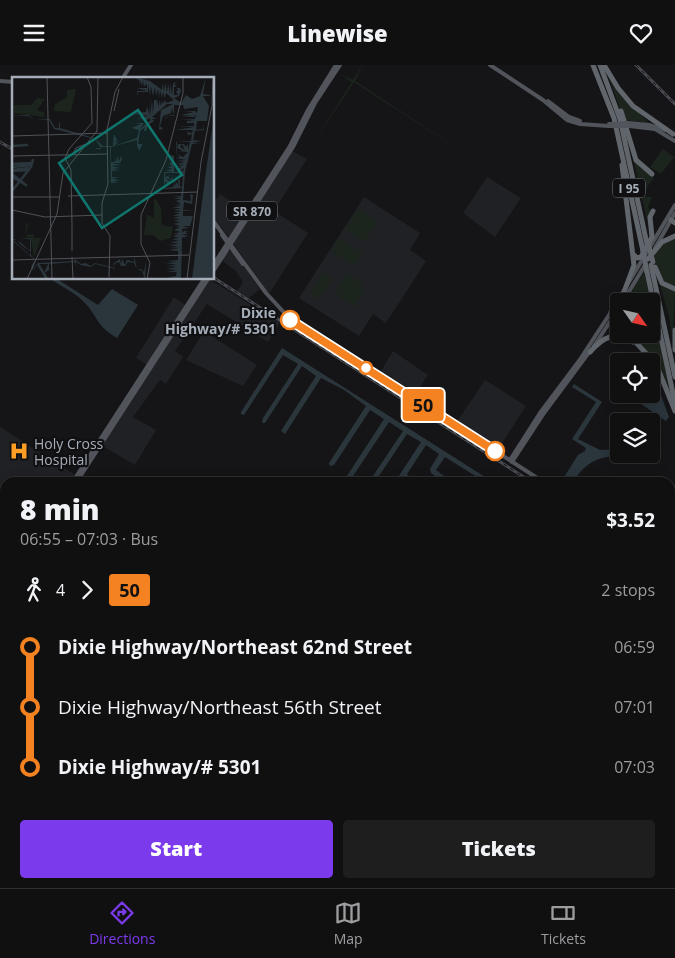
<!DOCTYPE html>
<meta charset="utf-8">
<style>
body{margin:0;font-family:"Open Sans",sans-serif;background:#1e1e1f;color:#f1f3f6;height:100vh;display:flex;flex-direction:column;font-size:19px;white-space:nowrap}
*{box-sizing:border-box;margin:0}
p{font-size:16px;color:#9c9d9f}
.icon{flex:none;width:28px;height:28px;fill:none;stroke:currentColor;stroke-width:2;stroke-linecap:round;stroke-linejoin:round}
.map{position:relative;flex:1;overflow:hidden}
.drawer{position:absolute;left:0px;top:412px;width:675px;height:411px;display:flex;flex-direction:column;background:#101011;border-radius:15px 15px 0 0;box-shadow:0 2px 12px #0003,0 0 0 1px #303031}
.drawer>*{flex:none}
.badge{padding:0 10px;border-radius:4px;font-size:18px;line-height:32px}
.needle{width:32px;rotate:124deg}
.tools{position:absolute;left:610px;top:228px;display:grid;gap:10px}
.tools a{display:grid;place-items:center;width:50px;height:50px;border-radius:5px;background:#101011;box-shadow:0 2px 12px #0003,0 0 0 1px #303031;font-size:25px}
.map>.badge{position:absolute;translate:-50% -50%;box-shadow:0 0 0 2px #fff}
.legs{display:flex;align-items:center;gap:8px;height:55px;padding:0 20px;font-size:16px}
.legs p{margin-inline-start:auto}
.head{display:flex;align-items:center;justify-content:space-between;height:85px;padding:0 20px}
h1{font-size:28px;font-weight:800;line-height:38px}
.button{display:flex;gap:10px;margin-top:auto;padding:10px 20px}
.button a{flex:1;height:58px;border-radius:5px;background:#7c3aed;color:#fff;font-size:20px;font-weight:800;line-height:58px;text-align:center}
.button a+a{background:#1e1e1f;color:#f1f3f6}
ul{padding:0 20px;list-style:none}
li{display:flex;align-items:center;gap:18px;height:60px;font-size:19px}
li i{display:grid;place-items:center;width:8px;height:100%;margin:0 6px;background:currentColor}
li i::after{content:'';width:12px;height:12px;margin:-6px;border:4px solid;border-radius:50%;background:#101011}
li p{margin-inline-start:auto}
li:first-child i{background:linear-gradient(#0000 50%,currentColor 0)}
li:last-child i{background:linear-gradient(currentColor 50%,#0000 0)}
header{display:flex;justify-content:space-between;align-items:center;height:65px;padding:0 20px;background:#101011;font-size:22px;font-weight:800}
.tab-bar{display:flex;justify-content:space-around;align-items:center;height:70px;border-top:1px solid #303031;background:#101011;font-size:14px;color:#9c9d9f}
.tab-bar a{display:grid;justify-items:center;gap:2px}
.tab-bar .current{color:#7c3aed}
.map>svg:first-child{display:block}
.built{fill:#202124}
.green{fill:#1c251d}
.water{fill:#2a363c}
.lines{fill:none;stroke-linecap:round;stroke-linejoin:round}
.major{stroke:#51545b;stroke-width:4}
.highway{stroke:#61666d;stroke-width:5}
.rail-casing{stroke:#484b51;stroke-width:3}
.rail{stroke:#101012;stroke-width:1;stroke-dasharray:4;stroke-linecap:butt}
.major-bridge{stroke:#51545b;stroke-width:4}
.highway-bridge{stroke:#61666d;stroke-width:5}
.line-1-casing{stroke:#fff;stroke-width:11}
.line-1{stroke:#f58220;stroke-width:8}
.stop-1-dot{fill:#fff;stroke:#f58220;stroke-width:2.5}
.labels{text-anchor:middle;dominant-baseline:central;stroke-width:4.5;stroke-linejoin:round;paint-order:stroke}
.shield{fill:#101012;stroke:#787e86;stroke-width:1}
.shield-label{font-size:12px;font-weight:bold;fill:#a5adb8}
.stop-label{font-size:14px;font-weight:bold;fill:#a5adb8;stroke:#101012;text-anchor:end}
.poi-label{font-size:14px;fill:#a5adb8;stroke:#101012;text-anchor:start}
.inset-river{fill:none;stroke:#2a363c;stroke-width:2.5}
.inset-road{fill:none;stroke:#4f5257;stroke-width:1}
.view{fill:#0f766e;fill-opacity:0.15;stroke:#0f766e;stroke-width:2.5}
.inset-edge{fill:none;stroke:#a5adb8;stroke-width:2.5}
</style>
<header><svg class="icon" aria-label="menu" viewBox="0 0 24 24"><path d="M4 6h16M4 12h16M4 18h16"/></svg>Linewise<svg class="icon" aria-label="heart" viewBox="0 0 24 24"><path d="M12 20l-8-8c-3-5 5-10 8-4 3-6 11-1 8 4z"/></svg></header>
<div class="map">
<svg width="675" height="823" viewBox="0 0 675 823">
<rect width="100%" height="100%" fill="#151517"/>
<g class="built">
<path d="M292 86 307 94 274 146 308 168 269 229 233 178Z"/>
<path d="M487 112 521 133 495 172 463 148Z"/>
<path d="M220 129 246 146 229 172 214 153V137Z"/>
<path d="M364 132 420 168 410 185 426 196 386 258 373 249 359 271 299 233Z"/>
<path d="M228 186 233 187 260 224 249 233 237 226 243 217 236 206 221 195Z"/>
<path d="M209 214 280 258 268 277 207 239 175 286 183 292 166 319 160 315 133 352 156 365 135 400 101 380Z"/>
<path d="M174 232 185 240 147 300 136 293Z"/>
<path d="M204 266 257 300 243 321 186 295Z"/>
<path d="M393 286 428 310 414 331 380 308Z"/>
<path d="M485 315 526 341 498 385 456 358Z"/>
<path d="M0 362 75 410 70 417 5 418V431L0 428Z"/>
<path d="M274 819H330L337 823H271Z"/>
</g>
<g class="green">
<path d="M363 0 355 16 487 103 354 17 307 88 352 17 340 9 353 15Z"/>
<path d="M608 10 625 33 649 58 624 55Z"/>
<path d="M663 84 674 92 661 109 650 102Z"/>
<path d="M632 88 639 101 654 113 644 126 646 132H652L648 142 651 147V173Z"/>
<path d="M359 144 378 156 364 177 345 165Z"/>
<path d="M675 172V223C658 215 658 206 654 189L659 180Z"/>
<path d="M339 173 363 188 355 201 331 186Z"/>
<path d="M644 206 650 236H626Z"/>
<path d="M322 208 332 214 319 234 310 228Z"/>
<path d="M347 208 362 219 363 229 354 242 335 229Z"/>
<path d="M659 216 675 225 673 278 669 251Z"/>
<path d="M654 251 673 337 654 294 629 269H651Z"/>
</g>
<g class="water">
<path d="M50 214H57L98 240 112 224 138 240 117 273C95 260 98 251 83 236 74 227 61 221 50 214Z"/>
<path d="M282 283 493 417H485L445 392 436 405 452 417H443L431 408 430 404 439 389 426 380 407 409 414 417H395L421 377 407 369 375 417H369L403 366 389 357 349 417H346L345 414 384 354 370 345 334 400 330 401 329 398 366 341 344 325 321 313 285 369 281 366 316 311 302 301 265 358H262L263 353 298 299 283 290 244 350 241 349V347Z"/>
<path d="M651 303 669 352 666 356 628 330 651 329Z"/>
<path d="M574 319 602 337 578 374 600 385 619 384V389H642C610 392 592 387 573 417H561L578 390 585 386 586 383 572 374 596 337 572 322Z"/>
</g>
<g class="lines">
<g class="major">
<path d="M490 0 543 35 567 55 580 59 609 61"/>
<path d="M122 14 131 0"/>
<path d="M0 16 14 17"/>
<path d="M548 36 569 52 580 56"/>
<path d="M628 58 649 60 665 65"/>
<path d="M629 61 655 64 675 76"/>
<path d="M214 157 266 228 290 254 545 418"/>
<path d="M222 170 243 199"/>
<path d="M655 183 675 148"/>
<path d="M214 199 290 81 308 45 336 0"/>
<path d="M214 205 293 82 315 38 340 0"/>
<path d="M627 230 645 200"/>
<path d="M594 281 619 243"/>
<path d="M510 395 540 348 579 296 611 247 675 140"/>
<path d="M512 397 544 348 590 286"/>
<path d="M72 418 204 214"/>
<path d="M76 418 208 214"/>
<path d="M670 471 675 463"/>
<path d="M670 476 675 469"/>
<path d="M0 499 5 508"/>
<path d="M670 500 675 504"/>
<path d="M0 508 5 517"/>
<path d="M670 517 675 523"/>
<path d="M0 545 5 537"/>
<path d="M0 551 5 544"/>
<path d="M209 819 213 823"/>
<path d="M214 819 218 823"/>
</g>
<g class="highway">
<path d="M593 0 614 53 643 186"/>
<path d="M600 0 620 54 647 179"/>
<path d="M604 0 618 23 633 41 673 69"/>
<path d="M621 46 636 95 652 109"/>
<path d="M622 100 634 200 624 227"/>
<path d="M671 155 675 158"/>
<path d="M634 190 637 193 641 192 652 172 650 152 653 146"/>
<path d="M648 194 662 177 675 171"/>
<path d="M651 200 675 312"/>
<path d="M655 202 662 218 675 224"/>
<path d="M647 207 675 338"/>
<path d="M625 236 628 229"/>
<path d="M611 247 612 253 619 261"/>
<path d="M651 257 652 243"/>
<path d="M675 265V285"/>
<path d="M628 269 656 299 675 346"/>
<path d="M590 287C603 272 614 266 633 277"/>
</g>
<g class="rail-casing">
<g id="rail">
<path d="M636 0 675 39"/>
<path d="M0 77 14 85"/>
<path d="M214 213 533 418"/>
<path d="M670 539 675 545"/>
</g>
</g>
<use href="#rail" class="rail"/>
<g class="major-bridge">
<path d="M609 59 628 58"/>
<path d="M609 61H629"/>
</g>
<g class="highway-bridge">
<path d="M648 177 653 197"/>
<path d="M643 186 647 207"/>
</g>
</g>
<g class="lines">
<g class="line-1-casing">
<path id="line-1" d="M290 255 495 386"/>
</g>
<use href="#line-1" class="line-1"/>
</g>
<defs>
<g id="hospital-bare" transform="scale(1.5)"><path d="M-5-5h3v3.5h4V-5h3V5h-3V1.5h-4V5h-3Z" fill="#ff9e24" stroke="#101012" stroke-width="2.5" paint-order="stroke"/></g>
</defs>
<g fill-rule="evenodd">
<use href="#hospital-bare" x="19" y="386"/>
</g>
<g class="stop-1-dot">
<circle cx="290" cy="255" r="9"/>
<circle cx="366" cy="303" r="6"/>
<circle cx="495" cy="386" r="9"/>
</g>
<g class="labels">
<g class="shield">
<rect x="613" y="113.5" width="32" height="19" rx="4"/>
<rect x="227" y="136.5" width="50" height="19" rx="4"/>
</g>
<g class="shield-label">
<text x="629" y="123">I 95</text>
<text x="252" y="146">SR 870</text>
</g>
<g class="stop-label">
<text x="276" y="247">Dixie<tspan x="276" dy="16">Highway/# 5301</tspan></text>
</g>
<g class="poi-label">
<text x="34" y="378">Holy Cross<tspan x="34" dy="16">Hospital</tspan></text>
</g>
</g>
<g transform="translate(12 12)">
<rect width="202" height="202" fill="#151517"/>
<path d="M64 12 59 35 42 34 43 27 55 20V13ZM25 21 33 22 25 33 33 36 34 26 32 40 2 36V28H19ZM144 122 149 131 150 148 161 150 159 161 148 164 141 158H132L135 138 142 141V123ZM14 146H16L14 158 21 157 22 161H29L22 180 19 160H14Z" fill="#1c251d"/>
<path d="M123 0 138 4 150 13V6L152 14 153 6 155 15 156 6 158 17V6L160 18 161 6 165 5 162 7 165 9 162 10V18H166L164 14 167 13 164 11H168L169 14 167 19 162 21 169 26 174 18 180 22 188 19 194 0 191 17 198 18V19H191L197 29 195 44H185L184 53 191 52V47L192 53 183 54 181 63 189 64 180 66 190 67H180L173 95 171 123 179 124 178 117 181 118 180 127 172 125 171 133 182 134H171V139H181L178 149H170L177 151 170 152V156L172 154H177L173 155 176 157H170L176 159 172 160 176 162 170 160 169 202 155 201 164 199 165 195H155L165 193 154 192 165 190 154 189 165 188 154 186 166 185 155 184 166 183V174L157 173 167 171 157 170H167L157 168 167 167 158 165 167 164 160 162 167 161 161 159 167 157H161L168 155 162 153 168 150H162L168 149 162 147 168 145 162 144 168 142 161 141 168 139H161L168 136H161L169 134 161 133 169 131H161L169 128 161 127H169L164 124 169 122H161L169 120 161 119H169L170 111 152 112V95H161L153 93 161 92 155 90 161 89 156 87 161 86 157 85 161 84 159 78 162 79V95L171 94 172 91 169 93H165L169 90 165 89 172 88 164 87 173 85 164 84 174 83 164 81V65L179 64 180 57 176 58 175 55 180 56 181 53H164L182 50H164L182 49V46H175V44L183 43 167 42H183L184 37 182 40H168L181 39 169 38 182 35 170 34H183L185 36 186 30 172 32 171 28H162V39H155L153 43 154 39 162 38 160 31 159 36 151 39 148 49 151 52 147 53 149 33 161 27H155L140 40 145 42H140L142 44 136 48 134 54H132L133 50 128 54 126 67H130V73V68L127 74 125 68V74V63L99 70V85H103L104 79V85L106 79 107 85 109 79 110 82 108 86H99L109 88 99 89 108 91 100 92 108 93 100 94V100H107L100 102 108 103 100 105 108 106H99L98 70H89V72H84V75V71H89L83 62 42 52 37 43H23L16 39 0 38H16L23 43 38 42 43 51H47V46L48 45V51L82 61 91 69H101L102 57 105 63 102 66 107 64V57V64L102 69 125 61 127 53 120 51 129 47 122 46H132L128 52 139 43 137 41 135 43 120 44 135 43 126 41 136 39 120 36 134 35 135 29 137 37V24L138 40 140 23 141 37 142 23H145L147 31V23L149 29 150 23 151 27 153 23 154 26 162 23 154 16 153 21 151 15 150 21 148 13 147 21 146 12 144 19 143 10 141 19 139 9 138 18 136 7V15H126L125 19V14H135L125 11H135V7L132 9 131 4 130 9 128 3 127 9V3ZM165 65H178L176 74V67L174 70 172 67H170L173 73 168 70 170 67H166L165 71 171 74H165L176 75 171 80 174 82 166 77 168 80 164 81ZM153 96H167L168 101 171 96 170 110H168V103L166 102 167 110 165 105 162 110 165 98 161 110 153 111V104L156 109 159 105 153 101 160 103 162 98 159 102 156 100 159 98 153 100ZM202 39V202H180L194 94ZM19 161V178L23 183 21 192 26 186 63 184 61 181 69 187 73 186 79 189 83 186 103 191 101 187 108 182 109 188 110 182 113 188 115 183 122 185V179L125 192H129L132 195 134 184 133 202 130 194 125 192 122 186 116 185 113 189H109L107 185 102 187 103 192 83 187 79 190 69 188 64 185V189L63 185 37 187V193L32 196 36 187H26L21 193 19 190 23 183 0 163V162H5L1 163 18 178 19 175 8 167 7 164 18 174V162H7Z" fill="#2a363c" fill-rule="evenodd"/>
<path class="inset-river" d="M0 69 16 68M0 87 19 86M0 90 19 88M0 93 17 91M0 94 16 93M0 97 15 109M0 100 14 108M0 114 19 90 21 82M26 187 35 202M165 202 169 174"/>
<path class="inset-road" d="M35 0 40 202M102 34 107 12M0 59 96 56M61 77 64 71 74 67M0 79 95 77M56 119 186 115M0 120H48M0 133 33 140 90 138M60 148 59 93 53 81 57 72 80 46 79 10 75 0M60 148V174M60 180 61 202M0 183 177 178M97 200 98 159 90 146V126L96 107 95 53 103 15 111 0M15 202 45 137 51 96 85 54 86 0M135 202 138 186 129 167V138L154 83 171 16V0M175 202 189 85 200 29 201 0"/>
<path class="view" d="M126 33 170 98 90 151 47 86Z"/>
<rect width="202" height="202" class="inset-edge"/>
</g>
</svg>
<div class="tools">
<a><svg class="needle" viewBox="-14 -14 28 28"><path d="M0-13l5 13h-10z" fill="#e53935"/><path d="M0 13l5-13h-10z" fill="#9c9d9f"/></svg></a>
<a><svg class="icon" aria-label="locate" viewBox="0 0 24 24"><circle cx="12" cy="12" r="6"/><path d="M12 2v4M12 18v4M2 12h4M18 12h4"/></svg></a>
<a><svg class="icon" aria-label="layers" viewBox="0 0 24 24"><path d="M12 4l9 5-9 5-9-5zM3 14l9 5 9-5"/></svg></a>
</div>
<b class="badge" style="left:423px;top:340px;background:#f58220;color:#111">50</b>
<section class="drawer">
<div class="head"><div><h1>8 min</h1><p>06:55 – 07:03 · Bus</p></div><b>$3.52</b></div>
<div class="legs"><svg class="icon" aria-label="walk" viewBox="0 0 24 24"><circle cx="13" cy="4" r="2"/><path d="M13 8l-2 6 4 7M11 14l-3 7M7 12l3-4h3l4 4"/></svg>4<svg class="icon" aria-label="forward" viewBox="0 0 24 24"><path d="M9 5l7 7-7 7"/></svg><b class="badge" style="background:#f58220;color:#111">50</b><p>2 stops</p></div>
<ul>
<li><i style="color:#f58220"></i><b>Dixie Highway/Northeast 62nd Street</b><p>06:59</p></li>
<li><i style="color:#f58220"></i><span>Dixie Highway/Northeast 56th Street</span><p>07:01</p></li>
<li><i style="color:#f58220"></i><b>Dixie Highway/# 5301</b><p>07:03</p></li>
</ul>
<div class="button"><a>Start</a><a>Tickets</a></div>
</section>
</div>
<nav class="tab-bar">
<a class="current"><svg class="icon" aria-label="directions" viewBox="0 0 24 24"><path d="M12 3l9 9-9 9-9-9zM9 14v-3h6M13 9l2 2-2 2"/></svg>Directions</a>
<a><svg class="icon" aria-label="map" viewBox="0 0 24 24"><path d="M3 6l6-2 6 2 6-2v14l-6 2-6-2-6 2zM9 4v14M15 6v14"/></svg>Map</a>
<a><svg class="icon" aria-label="tickets" viewBox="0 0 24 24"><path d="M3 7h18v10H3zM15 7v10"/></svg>Tickets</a>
</nav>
